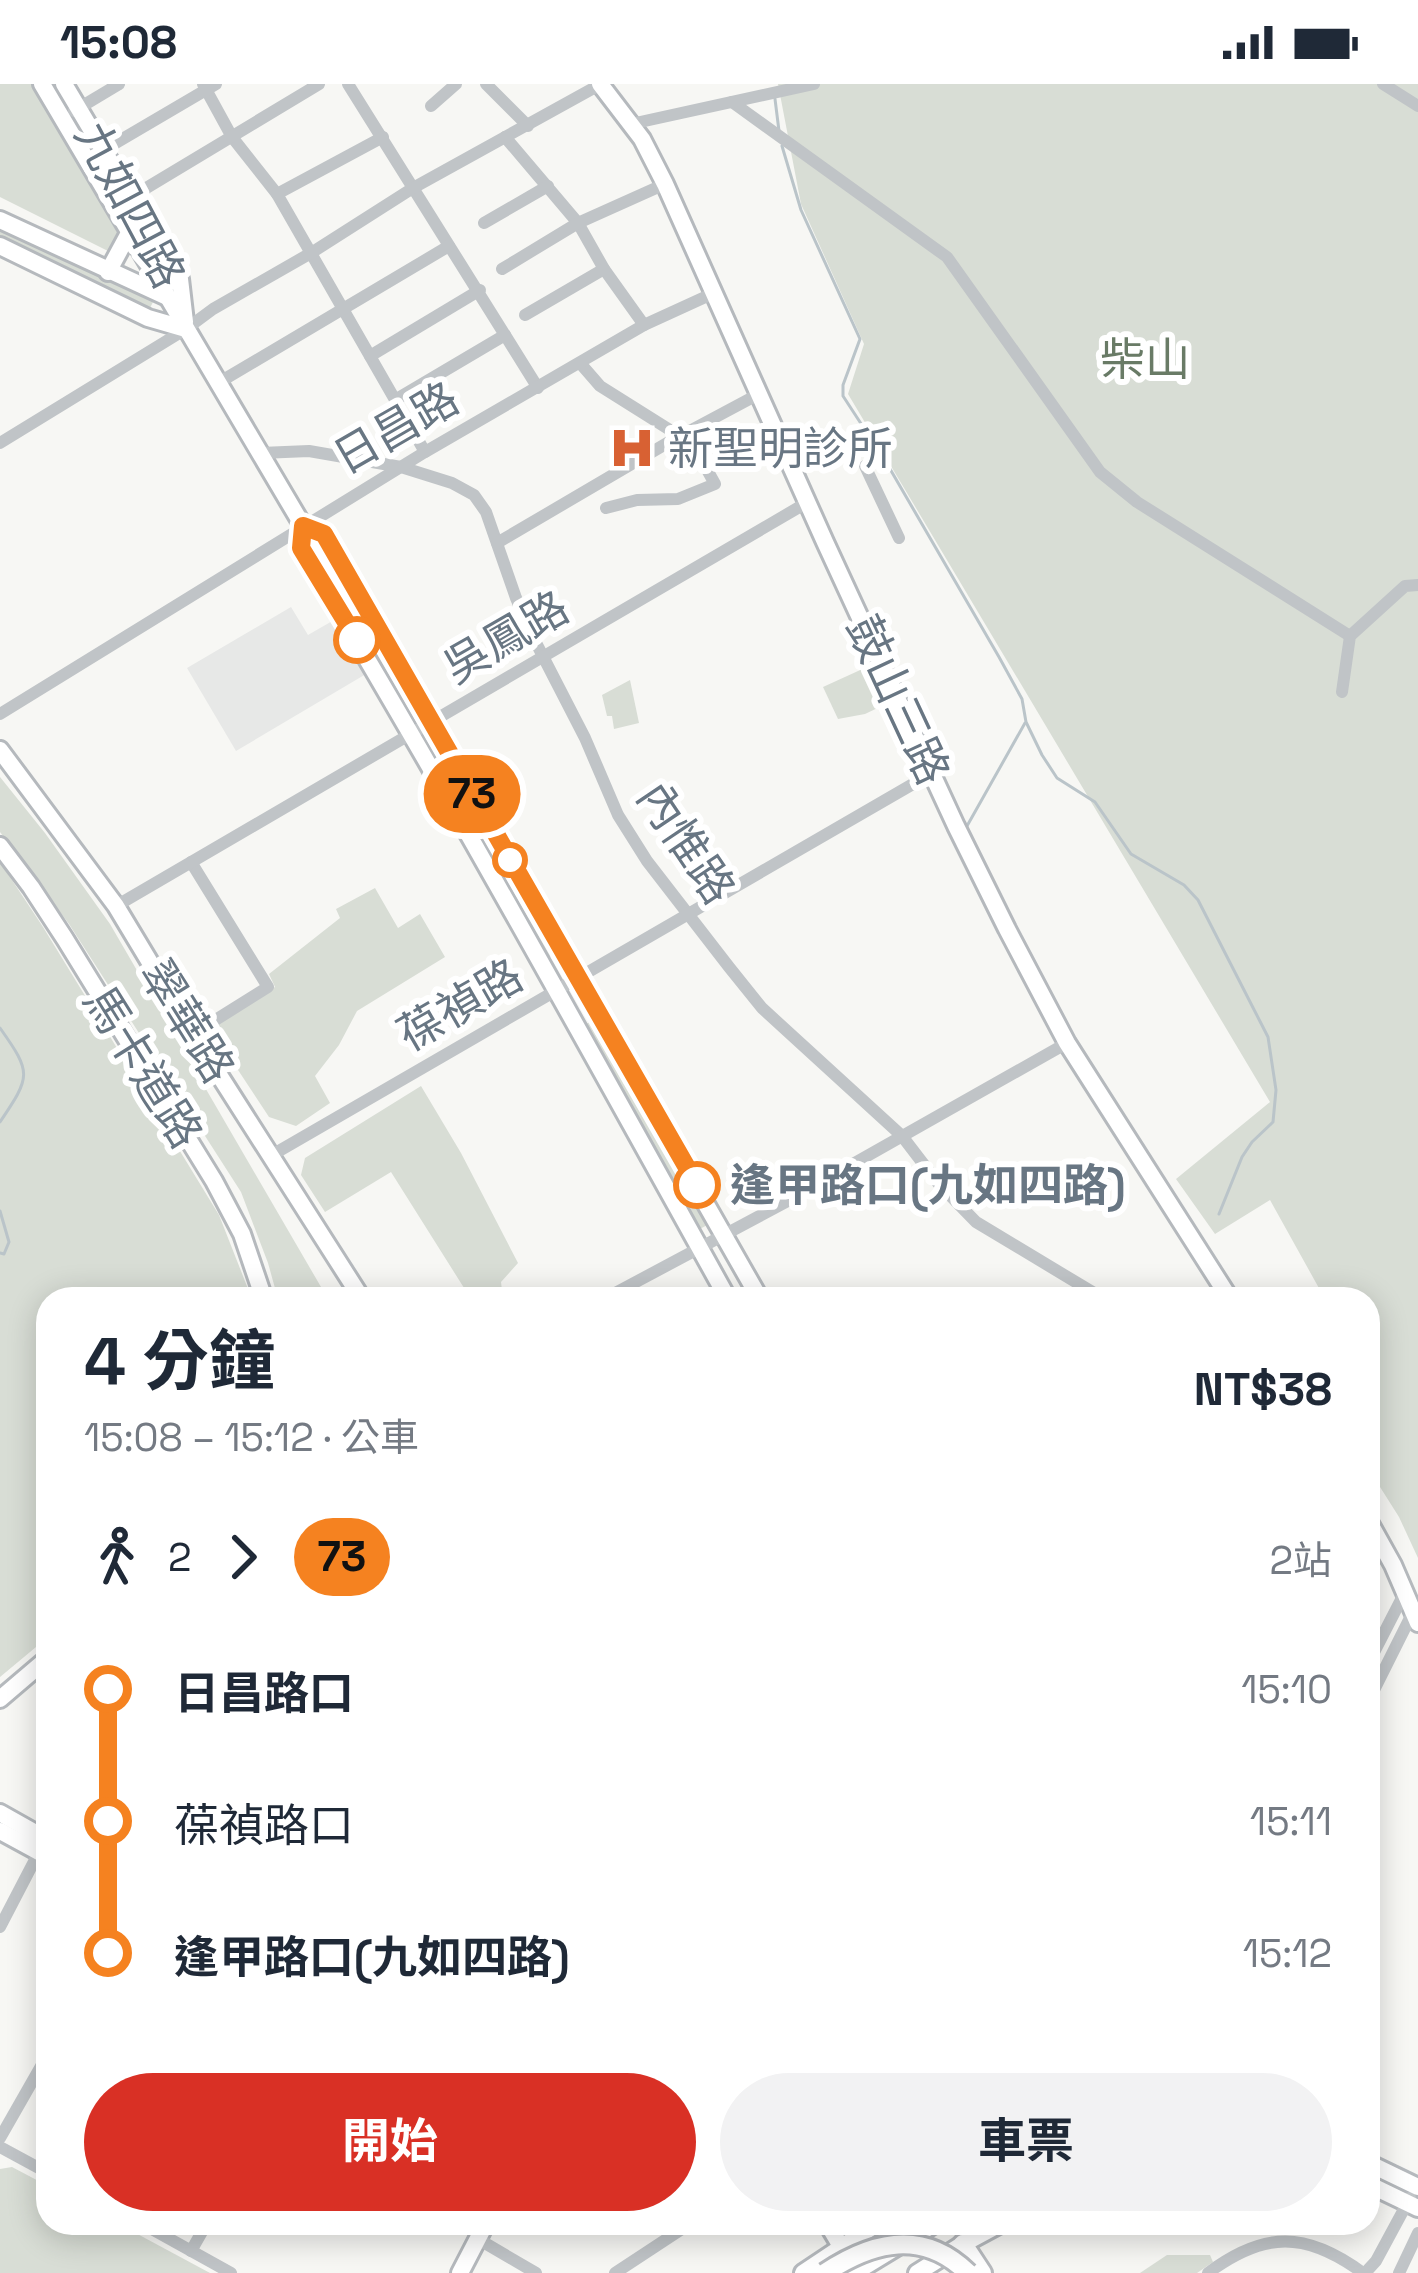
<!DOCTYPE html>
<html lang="zh-TW">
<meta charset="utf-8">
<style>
body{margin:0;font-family:"Space Grotesk","Noto Sans TC",sans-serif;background:#f2f2f3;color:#1f2937;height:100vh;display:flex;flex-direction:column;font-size:45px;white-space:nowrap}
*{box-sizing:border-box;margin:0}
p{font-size:39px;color:#747a83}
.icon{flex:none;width:66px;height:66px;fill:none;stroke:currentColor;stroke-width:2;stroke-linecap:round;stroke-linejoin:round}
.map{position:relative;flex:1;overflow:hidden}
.drawer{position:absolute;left:36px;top:1203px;width:1344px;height:948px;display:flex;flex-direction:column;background:#fff;border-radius:36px;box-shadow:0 6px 30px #0003}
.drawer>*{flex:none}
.badge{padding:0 24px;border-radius:39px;font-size:42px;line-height:78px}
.map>.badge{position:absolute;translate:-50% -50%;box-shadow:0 0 0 6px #fff}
.legs{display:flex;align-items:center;gap:18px;height:132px;padding:0 48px;font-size:39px}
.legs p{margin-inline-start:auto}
.head{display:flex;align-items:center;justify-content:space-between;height:204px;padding:0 48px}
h1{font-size:66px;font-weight:700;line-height:90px}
.cta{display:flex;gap:24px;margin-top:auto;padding:24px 48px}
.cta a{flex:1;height:138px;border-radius:72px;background:#d93025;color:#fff;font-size:48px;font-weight:700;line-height:138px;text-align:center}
.cta a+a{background:#f2f2f3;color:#1f2937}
ul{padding:0 48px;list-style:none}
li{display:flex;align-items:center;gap:42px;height:132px;font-size:45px}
li i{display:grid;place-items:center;width:18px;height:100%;margin:0 15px;background:currentColor}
li i::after{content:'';width:30px;height:30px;margin:-15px;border:9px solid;border-radius:50%;background:#fff}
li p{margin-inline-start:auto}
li:first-child i{background:linear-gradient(#0000 50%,currentColor 0)}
li:last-child i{background:linear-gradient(currentColor 50%,#0000 0)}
.status{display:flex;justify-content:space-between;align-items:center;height:84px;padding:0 60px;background:#fff;direction:ltr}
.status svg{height:33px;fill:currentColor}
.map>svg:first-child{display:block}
.built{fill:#e7e8e7}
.green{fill:#d8ddd5}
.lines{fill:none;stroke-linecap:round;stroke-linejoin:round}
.stream{stroke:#bac4c9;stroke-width:3}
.secondary-casing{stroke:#b5b9bd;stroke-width:22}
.primary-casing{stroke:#b6b9bd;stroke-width:24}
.street{stroke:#c0c4c7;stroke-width:12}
.secondary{stroke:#fff;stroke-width:16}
.primary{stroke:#fff;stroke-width:18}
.primary-bridge-casing{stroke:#b6b9bd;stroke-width:24;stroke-linecap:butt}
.primary-bridge{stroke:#fff;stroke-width:18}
.line-1-casing{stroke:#fff;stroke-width:27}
.line-1{stroke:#f58220;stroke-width:18}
.stop-1-dot{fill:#fff;stroke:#f58220;stroke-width:6}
.labels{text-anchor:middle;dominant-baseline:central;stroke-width:12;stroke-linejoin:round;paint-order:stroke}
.street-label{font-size:45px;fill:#687683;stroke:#fff}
.park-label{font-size:45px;fill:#697b66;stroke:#fff}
.poi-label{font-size:45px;fill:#687683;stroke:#fff;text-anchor:start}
.stop-label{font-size:45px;font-weight:bold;fill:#687683;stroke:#fff;text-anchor:start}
</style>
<div class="status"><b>15:08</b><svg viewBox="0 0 49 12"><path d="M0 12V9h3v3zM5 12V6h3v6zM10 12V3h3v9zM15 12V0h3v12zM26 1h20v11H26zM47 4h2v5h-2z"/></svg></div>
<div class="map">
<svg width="1418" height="2189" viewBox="0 0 1418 2189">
<rect width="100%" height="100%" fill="#f7f7f4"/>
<path class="built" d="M291 523 308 551 334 536 366 590 236 667 187 584Z"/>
<g class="green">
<path d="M0 0H35L122 151 112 169 0 113Z"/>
<path d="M778 0H1418V1474L1399 1433 1368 1384V1215H1325L1270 1116 1215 1150 1176 1095 1270 1018 848 310 864 260 801 120Z"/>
<path d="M0 141 154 216 148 228 0 156Z"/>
<path d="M321 459 420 624 409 631 310 465Z"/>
<path d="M869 582 886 620 865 630 838 635 823 603Z"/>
<path d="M630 596 639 639 614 645 612 632H607L602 611Z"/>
<path d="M440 663 558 868 548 874 430 669Z"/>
<path d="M0 693 45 749 110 840 328 1215H278L268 1179 241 1108 69 840 0 748Z"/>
<path d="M0 778 43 843 219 1131 252 1215H48V1553L0 1593Z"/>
<path d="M375 804 398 844 420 830 445 873 357 927 339 961 315 992 330 1019 296 1042 269 1033 211 945 275 903 269 890 340 834 336 825Z"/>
<path d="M596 934 711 1139 698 1146 583 942Z"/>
<path d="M421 1002 461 1069 518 1179 501 1198 503 1215H471L391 1088 325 1128 301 1091 305 1074Z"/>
<path d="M12 2083 48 2102V2139H117L210 2189H0V2085Z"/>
<path d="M1167 2171H1210L1213 2178 1197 2189H1140Z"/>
</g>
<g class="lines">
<g class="stream">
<path d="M775 15 779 47"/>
<path d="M782 62 801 126 860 255 843 301V312L886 378 999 573 1022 615 1026 638 1042 671 1057 694 1095 718 1131 770 1184 801 1198 816 1268 953 1276 1006 1273 1038 1252 1058 1242 1073 1219 1130"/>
<path d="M967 742 1025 639"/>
<path d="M0 944C32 989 31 992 0 1038"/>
<path d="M0 1127 9 1158 4 1170 0 1169"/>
</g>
<g class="secondary-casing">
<g id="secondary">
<path d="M42 0 303 442 301 464C450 711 588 963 728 1215"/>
<path d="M64 0 180 195 185 238"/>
<path d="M600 0 642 55 665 100 825 458 956 742 1007 845 1067 959 1230 1215"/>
<path d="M0 136 165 212"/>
<path d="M0 162 148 234 186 245"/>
<path d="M108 188 129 149"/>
<path d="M303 442 324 450 760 1215"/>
<path d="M0 666 116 822 193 950 362 1215"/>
<path d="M0 762 31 803 65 855 214 1097 242 1150 264 1215"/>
<path d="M1368 1436 1393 1481 1418 1539"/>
<path d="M0 1615 48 1574"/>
<path d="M0 1729 48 1756"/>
<path d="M0 1747 48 1773"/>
<path d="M1368 2079 1418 2103"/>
<path d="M1368 2100 1418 2124"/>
<path d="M827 2139 845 2169"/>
<path d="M460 2189 486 2139"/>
<path d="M803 2189 878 2139"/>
<path d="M854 2189 936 2139"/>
<path d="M917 2189 963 2160 1002 2139"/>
</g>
</g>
<g class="primary-casing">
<path id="primary" d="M963 2160 982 2189"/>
</g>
<g class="street">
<path d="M203 0 232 53 277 110"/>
<path d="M348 0 505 251"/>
<path d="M486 0 528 42"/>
<path d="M1383 0 1418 22"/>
<path d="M732 18 947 173 1100 388 1137 418 1350 552"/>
<path d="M431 22 456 0"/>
<path d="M74 27 119 0"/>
<path d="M631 40 814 0"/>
<path d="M383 53 277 110 425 368"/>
<path d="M505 53 578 139 604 185 644 241"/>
<path d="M102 67 216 0"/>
<path d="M113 124 319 0"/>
<path d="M484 139 548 102"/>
<path d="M502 185 578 139 665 100"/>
<path d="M525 231 604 185"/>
<path d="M370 272 480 206"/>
<path d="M580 279 600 302 670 346 677 354"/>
<path d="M218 299 449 162"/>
<path d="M395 316 505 251 538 304"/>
<path d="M0 359 186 245 213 225 311 169 413 104 601 0"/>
<path d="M261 369 309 367 401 383 452 399 474 411 486 428 516 514 532 551 585 654 618 731 647 777 729 883 762 924 902 1052 938 1099 976 1138 1104 1215"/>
<path d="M865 382 899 454"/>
<path d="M606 424 637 416 678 415 715 400 705 382 696 345"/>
<path d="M497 459 669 358 757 311"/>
<path d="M1342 608 1350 552 1405 502 1418 501"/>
<path d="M0 630 425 368 644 241 714 209"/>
<path d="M191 778 268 903 193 950"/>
<path d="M116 822 808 418"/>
<path d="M272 1071 932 689"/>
<path d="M604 1215 784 1119 1067 959"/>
<path d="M1207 1215 1224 1205"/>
<path d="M1368 1580 1405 1508"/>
<path d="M1368 1618 1413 1528"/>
<path d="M0 1843 39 1768 48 1737"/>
<path d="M0 2054 48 1970"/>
<path d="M0 2063 48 2089"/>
<path d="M141 2139 231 2189"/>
<path d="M478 2155 536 2189"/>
<path d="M191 2167 207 2139"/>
<path d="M615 2189 691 2139"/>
<path d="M1208 2189C1264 2147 1306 2147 1363 2189"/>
<path d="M1365 2189 1376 2177 1410 2114"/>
<path d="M1399 2189 1418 2149"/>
</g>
<use href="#secondary" class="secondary"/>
<use href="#primary" class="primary"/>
<g class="primary-bridge-casing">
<path id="primary-bridge" d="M825 2189C873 2157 923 2145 968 2189"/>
</g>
<use href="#primary-bridge" class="primary-bridge"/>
</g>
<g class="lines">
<g class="line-1-casing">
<path id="line-1" d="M357 556 301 464 303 442 324 450 697 1101"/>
</g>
<use href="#line-1" class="line-1"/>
</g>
<defs>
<g id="hospital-bare" transform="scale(3.6)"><path d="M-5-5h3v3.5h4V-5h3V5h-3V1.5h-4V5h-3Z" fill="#d86133" stroke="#fff" stroke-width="2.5" paint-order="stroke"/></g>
</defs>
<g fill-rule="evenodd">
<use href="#hospital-bare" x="632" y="364"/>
</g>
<g class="stop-1-dot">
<circle cx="357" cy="556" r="21"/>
<circle cx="510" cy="776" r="15"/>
<circle cx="697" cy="1101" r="21"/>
</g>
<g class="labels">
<g class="street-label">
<text transform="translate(130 121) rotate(62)">九如四路</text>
<text transform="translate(396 344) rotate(-30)">日昌路</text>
<text transform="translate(506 553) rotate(-30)">吳鳳路</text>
<text transform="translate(898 616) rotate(65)">鼓山三路</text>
<text transform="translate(686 759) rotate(56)">內惟路</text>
<text transform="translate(460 921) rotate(-30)">葆禎路</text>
<text transform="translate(187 937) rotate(58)">翠華路</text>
<text transform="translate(143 983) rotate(58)">馬卡道路</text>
</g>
<g class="park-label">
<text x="1145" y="275">柴山</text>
</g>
<g class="poi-label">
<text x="668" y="364">新聖明診所</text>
</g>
<g class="stop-label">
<text x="730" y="1101">逢甲路口(九如四路)</text>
</g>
</g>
</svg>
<b class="badge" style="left:472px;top:710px;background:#f58220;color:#111">73</b>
<section class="drawer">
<div class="head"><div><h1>4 分鐘</h1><p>15:08 – 15:12 · 公車</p></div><b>NT$38</b></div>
<div class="legs"><svg class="icon" aria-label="walk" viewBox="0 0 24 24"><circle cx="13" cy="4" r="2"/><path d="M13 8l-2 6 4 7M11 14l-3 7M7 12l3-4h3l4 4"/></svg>2<svg class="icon" aria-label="forward" viewBox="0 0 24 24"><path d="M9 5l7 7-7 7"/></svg><b class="badge" style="background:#f58220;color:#111">73</b><p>2站</p></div>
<ul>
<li><i style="color:#f58220"></i><b>日昌路口</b><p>15:10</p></li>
<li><i style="color:#f58220"></i><span>葆禎路口</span><p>15:11</p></li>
<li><i style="color:#f58220"></i><b>逢甲路口(九如四路)</b><p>15:12</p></li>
</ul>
<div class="cta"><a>開始</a><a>車票</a></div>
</section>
</div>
